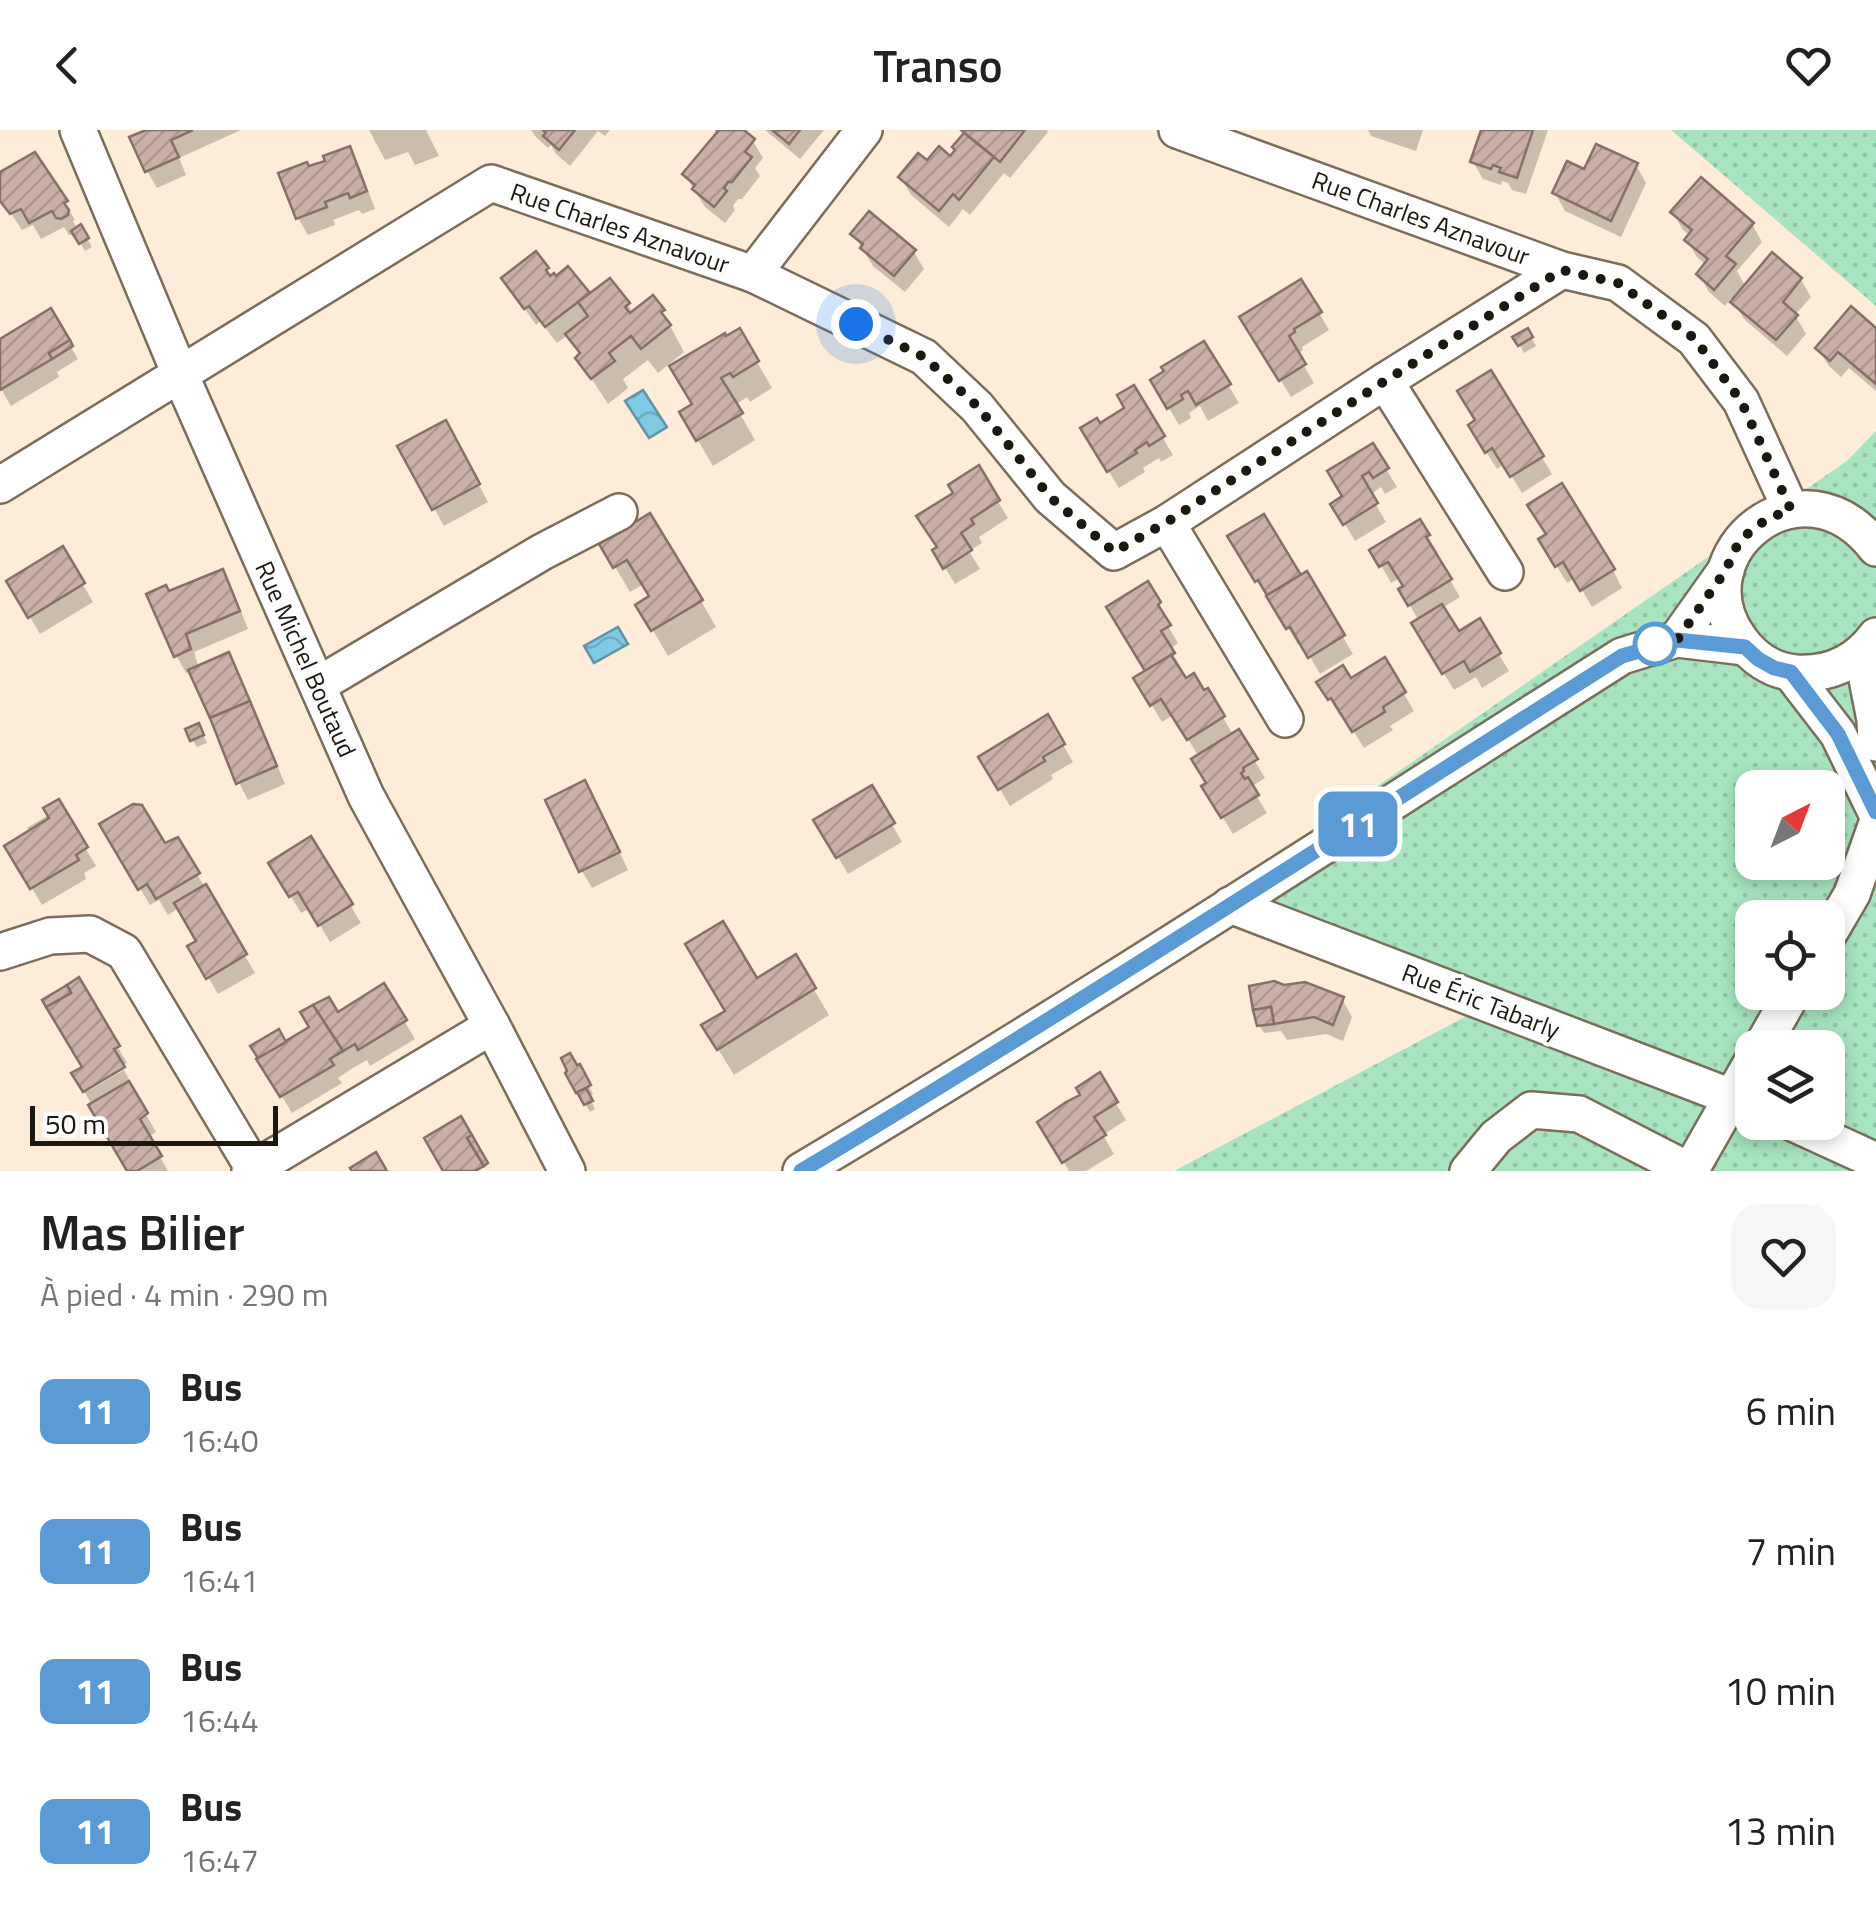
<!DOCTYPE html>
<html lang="fr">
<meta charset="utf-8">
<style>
body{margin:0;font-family:"Titillium Web",sans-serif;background:#f6f6f6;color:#222;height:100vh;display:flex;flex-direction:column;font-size:38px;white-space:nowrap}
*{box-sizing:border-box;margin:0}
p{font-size:32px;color:#767676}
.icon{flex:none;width:55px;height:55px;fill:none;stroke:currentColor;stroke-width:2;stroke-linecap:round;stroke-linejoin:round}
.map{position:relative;height:1041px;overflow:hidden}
.panel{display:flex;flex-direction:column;background:#fff;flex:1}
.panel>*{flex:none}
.badge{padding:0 20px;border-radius:15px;font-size:35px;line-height:65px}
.needle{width:65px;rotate:42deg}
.buttons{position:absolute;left:1735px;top:640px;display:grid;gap:20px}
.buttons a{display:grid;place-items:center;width:110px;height:110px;border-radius:20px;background:#fff;box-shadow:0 5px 15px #0003;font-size:50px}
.scale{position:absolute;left:30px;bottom:25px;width:248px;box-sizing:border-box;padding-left:10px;border:5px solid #1c170f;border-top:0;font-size:28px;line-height:35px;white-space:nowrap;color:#1c170f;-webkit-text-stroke:8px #fdfdfd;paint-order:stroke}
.you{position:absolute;width:50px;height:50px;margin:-25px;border:8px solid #fff;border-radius:50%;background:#1a73e8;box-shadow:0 0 0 15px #1a73e833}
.map>.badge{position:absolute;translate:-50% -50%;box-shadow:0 0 0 5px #fff}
.round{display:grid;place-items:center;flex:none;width:105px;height:105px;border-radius:30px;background:#f6f6f6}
.head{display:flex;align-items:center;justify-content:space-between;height:170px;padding:0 40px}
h1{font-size:48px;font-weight:600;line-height:75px}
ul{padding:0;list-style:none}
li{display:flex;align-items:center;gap:30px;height:140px;padding:0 40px}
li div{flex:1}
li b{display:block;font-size:38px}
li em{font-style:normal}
li .badge{min-width:110px;font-weight:700;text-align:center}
header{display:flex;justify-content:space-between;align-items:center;height:130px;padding:0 40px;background:#fff;font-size:45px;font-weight:600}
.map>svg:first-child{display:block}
.green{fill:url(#green-dots);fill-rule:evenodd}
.water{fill:url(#water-waves);stroke:#6194a4;stroke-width:2.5}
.shadow{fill:#0003}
.building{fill:url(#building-hatch);stroke:#887068;stroke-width:2.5}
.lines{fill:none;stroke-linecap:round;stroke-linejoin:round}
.minor-casing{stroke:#7b6d5a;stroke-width:40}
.minor{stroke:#fff;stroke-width:35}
.line-casing{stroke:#fff;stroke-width:22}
.line{stroke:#5b9bd5;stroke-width:15}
.walk{stroke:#1c170f;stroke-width:10;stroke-dasharray:0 18}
.stop-dot{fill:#fff;stroke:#5b9bd5;stroke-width:5}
.labels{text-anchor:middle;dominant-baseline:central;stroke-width:8;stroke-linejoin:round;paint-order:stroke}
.street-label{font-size:25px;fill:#1c170f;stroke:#fdfdfd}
</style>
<header><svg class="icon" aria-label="back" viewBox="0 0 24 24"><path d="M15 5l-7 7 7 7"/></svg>Transo<svg class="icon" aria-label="heart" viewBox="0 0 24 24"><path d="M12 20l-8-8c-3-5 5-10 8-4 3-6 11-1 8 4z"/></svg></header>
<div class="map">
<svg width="1876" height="1041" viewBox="0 0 1876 1041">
<defs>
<pattern id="green-dots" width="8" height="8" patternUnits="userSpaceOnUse" patternTransform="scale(2.5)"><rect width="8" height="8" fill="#a7e4bf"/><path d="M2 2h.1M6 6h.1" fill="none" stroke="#8fc3a3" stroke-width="1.8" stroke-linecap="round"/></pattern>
<pattern id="water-waves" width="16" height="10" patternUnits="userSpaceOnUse" patternTransform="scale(2.5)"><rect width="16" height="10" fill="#7fcae4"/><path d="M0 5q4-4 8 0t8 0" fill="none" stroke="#6dadc2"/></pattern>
<pattern id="building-hatch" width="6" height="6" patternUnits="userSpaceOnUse" patternTransform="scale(2.5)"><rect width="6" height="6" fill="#cab0a7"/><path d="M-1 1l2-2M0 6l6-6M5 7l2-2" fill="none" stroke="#ad978f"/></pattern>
</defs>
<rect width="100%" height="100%" fill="#fdedd8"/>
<g class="green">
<path d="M1671 0H1876V176Z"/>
<path d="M1876 301V1041H1174L1512 862 1230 758 1847 331ZM1752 658H1828V732H1752ZM1752 788H1828V862H1752ZM1752 918H1828V992H1752Z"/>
</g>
<g class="water">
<path d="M643 260 667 297 649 308 625 271Z"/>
<path d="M618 497 628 514 594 533 584 516Z"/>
</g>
<g class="shadow">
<path d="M152 0H241L179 28 186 45 157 58 147 41Z"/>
<path d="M369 0H426L439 26 415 35 408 22 385 30Z"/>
<path d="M531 0H610L605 6 598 1 570 36 556 24 551 15 548 18 536 7Z"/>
<path d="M717 0H740L753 11 763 28 755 38 760 46 742 69H738L733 76 735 80 725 93 705 77 685 45 719 4Z"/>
<path d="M765 0H824L800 29Z"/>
<path d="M962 0H1046L1048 2 1010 48 1004 43 970 85 963 79 949 97 911 65 901 48 927 34 950 29 965 5Z"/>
<path d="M1368 0H1423L1416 21 1371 6Z"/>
<path d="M1483 0H1548L1526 64 1512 60 1508 53 1502 51 1501 55 1483 49 1473 32Z"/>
<path d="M349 19 359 36 375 79 362 84 359 80 333 90 335 95 308 105 298 88 308 39 328 32Z"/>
<path d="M1636 35 1646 53 1621 107 1565 81 1555 63 1585 42Z"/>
<path d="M0 45 49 46 75 90 73 91 78 100 81 98 92 117 85 121 75 104 69 105 64 97 41 109 33 95 22 100 0 67Z"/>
<path d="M1673 82 1752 94 1762 112 1737 141 1746 157 1801 150 1811 167 1795 185 1806 204 1787 226 1744 189 1731 168 1725 176 1709 162 1699 144 1706 135 1697 127 1687 110 1690 106 1683 100Z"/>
<path d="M853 104 914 122 924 139 905 162 873 136Z"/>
<path d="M536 124 552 147 588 164 628 174 633 184 662 181 684 222 658 243 648 230 623 249 628 258 608 274 578 228 581 226 568 205 557 213 540 191 536 195 504 149Z"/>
<path d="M1301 152 1329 200 1302 217 1303 220 1297 224 1314 253 1291 267 1253 205Z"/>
<path d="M50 182 78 229 57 242 59 247 11 276 0 257V212Z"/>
<path d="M739 201 772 258 750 272 747 267 735 275 755 310 713 336 682 283 695 275 726 209Z"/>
<path d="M1527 201 1536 216 1524 223 1516 208Z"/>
<path d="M1876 201V261L1849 238 1841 247 1829 236 1818 219Z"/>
<path d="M1203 214 1239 273 1208 291 1200 276 1189 283 1191 288 1179 295 1153 251Z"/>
<path d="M1491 243 1552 344 1522 363 1504 334 1497 339 1481 314 1478 292Z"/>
<path d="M1133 258 1173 325 1161 332 1159 328 1143 338 1145 342 1119 358 1083 299 1099 296 1128 279Z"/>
<path d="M455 310 488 372 444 396 400 317Z"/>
<path d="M1372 316 1397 357 1385 364 1381 357 1370 365 1386 392 1355 411 1333 374 1345 367Z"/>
<path d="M978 339 1008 388 979 407 982 413 969 421 980 439 955 454 935 421 939 419 955 364Z"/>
<path d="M1419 392 1438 423 1435 425 1460 467 1442 478 1458 504 1479 492 1509 541 1482 558 1476 547 1454 560 1414 494 1419 491 1401 460 1406 457 1400 448 1391 453 1373 421Z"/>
<path d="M1549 406 1613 440 1622 458 1592 477 1575 448 1567 453 1551 427Z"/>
<path d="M1230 407 1300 448 1306 445 1353 524 1320 544 1302 513 1298 515 1270 466 1267 468Z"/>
<path d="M602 415 701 471 716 497 668 526 638 475 652 467 644 454 630 462Z"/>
<path d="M62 419 93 472 40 504 9 451Z"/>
<path d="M222 442 232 459 248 499 194 522 199 538 228 526 238 543 285 654 248 670 239 653 191 541 186 543 176 525 168 464Z"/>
<path d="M1147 454 1169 491 1166 493 1178 513 1170 519 1183 541 1180 543 1203 564 1207 561 1234 606 1238 603 1265 648 1251 657 1267 683 1233 704 1204 657 1208 654 1199 627 1173 585 1162 592 1136 549 1149 553Z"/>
<path d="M1384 531 1414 581 1390 596 1393 600 1364 618 1343 584 1340 586 1320 553 1350 552Z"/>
<path d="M1047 588 1073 632 1051 645 1053 649 1010 676 981 628Z"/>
<path d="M203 604 207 613 197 617 192 609Z"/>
<path d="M871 658 902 712 848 744 817 691Z"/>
<path d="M594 670 628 740 592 758 582 741Z"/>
<path d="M58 672 96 736 84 743 86 749 42 775 7 717 30 703 27 698 50 684Z"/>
<path d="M102 695 164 716 177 710 255 843 218 864 191 817 199 812 179 778 168 785 159 770 150 775Z"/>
<path d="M311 710 361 793 330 812 310 778 301 783 271 733Z"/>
<path d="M795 828 829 885 734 945 704 896 728 882 756 852Z"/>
<path d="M79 850 127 933 90 955V960L124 940 132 955 130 957 156 1002 148 1007 168 1041H130L74 944 85 938Z"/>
<path d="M384 857 415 909 370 936 367 930 353 938 338 948 342 953 292 983 260 930Z"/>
<path d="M1342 869 1352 887 1343 911 1326 904 1287 910 1281 901 1264 903 1259 895Z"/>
<path d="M579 937 593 964 589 967 595 979 590 982 568 944Z"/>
<path d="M1099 946 1126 990 1103 1005 1114 1024 1086 1041H1069L1040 993 1084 967Z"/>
</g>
<g class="building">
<path d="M146 0H193L171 10 179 27 145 42 129 7Z"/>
<path d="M543 0H575L559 20 543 6 546 3Z"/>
<path d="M716 0H744L755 9 745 22 752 27 732 52H728L724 58 727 61 714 77 692 59 695 55 682 44 718 1Z"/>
<path d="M772 0H800L789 14Z"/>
<path d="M961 0H1025L1000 32Z"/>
<path d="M1481 0H1533L1517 48 1499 42 1501 38 1493 35 1491 39 1470 32Z"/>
<path d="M964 3 994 27 959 70 953 64 939 81 898 47 918 23 927 30 939 16 950 26 955 20 952 17Z"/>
<path d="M1596 14 1638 33 1611 91 1552 63 1567 31 1584 39Z"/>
<path d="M350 16 367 61 350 68 348 63 325 72 327 77 296 89 278 43 307 32 309 36 325 31 323 26Z"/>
<path d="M35 22 68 71 64 73 69 80 68 85 61 89 56 88 52 81 29 93 21 79 10 84 0 71V42Z"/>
<path d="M1701 47 1754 93 1726 126 1736 134 1714 160 1696 144 1708 129 1684 110 1692 100 1670 82Z"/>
<path d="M869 81 916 120 894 146 860 118 863 114 850 104Z"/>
<path d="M81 94 89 108 79 114 71 101Z"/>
<path d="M536 121 549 138 546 140 550 146 554 143 556 146 568 136 590 163 545 197 529 176 524 179 501 148Z"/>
<path d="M1772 122 1802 148 1783 172 1798 185 1776 210 1730 172Z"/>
<path d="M610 148 630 173 625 177 630 183 653 165 665 180 661 182 671 195 641 219 631 206 609 223 615 231 591 249 575 228 580 223 565 204 588 186 578 172Z"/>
<path d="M1301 149 1322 182 1294 199 1295 202 1289 206 1306 234 1279 251 1239 187Z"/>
<path d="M1851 176 1876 198V254L1838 222 1830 231 1815 218Z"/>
<path d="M51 178 70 210 49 223 52 229 0 260V209Z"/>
<path d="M740 198 759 231 733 247 730 243 721 248 743 283 696 311 679 282 692 274 669 236 725 203 726 206Z"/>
<path d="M1528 198 1533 207 1518 216 1512 207Z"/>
<path d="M70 210 73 216 52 229 49 223Z"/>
<path d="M1204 211 1231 254 1196 275 1188 261 1181 265 1183 269 1167 279 1150 250 1164 241 1161 237Z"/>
<path d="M1491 240 1544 326 1510 347 1492 318 1485 323 1468 295 1475 290 1457 261Z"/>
<path d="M1134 255 1165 306 1149 316 1147 312 1135 320 1137 323 1107 342 1080 298 1097 288 1100 293 1124 278 1117 265Z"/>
<path d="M446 290 480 354 432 380 397 316Z"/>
<path d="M1373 313 1389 338 1373 348 1369 342 1362 346 1378 373 1343 395 1330 374 1342 366 1327 341Z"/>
<path d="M979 335 1000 370 971 389 974 394 961 403 972 420 943 439 932 420 937 417 916 386 953 363 948 355Z"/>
<path d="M1562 353 1615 439 1580 461 1563 432 1555 437 1538 409 1546 404 1527 375Z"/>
<path d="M650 383 703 470 651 501 635 475 649 466 627 430 613 438 599 414Z"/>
<path d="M1264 384 1301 445 1267 465 1258 450 1255 452 1227 406Z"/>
<path d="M1420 389 1430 405 1426 407 1452 449 1408 476 1398 459 1403 456 1388 432 1379 437 1369 420Z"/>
<path d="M63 416 85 453 28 488 6 451Z"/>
<path d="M223 439 240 481 186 504 191 519 174 527 146 464 166 455 169 461Z"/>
<path d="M1307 441 1345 505 1308 528 1290 497 1286 499 1266 466Z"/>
<path d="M1148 451 1161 472 1158 475 1171 495 1161 501 1175 523 1145 541 1106 477Z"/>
<path d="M1442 474 1459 501 1480 488 1501 523 1470 542 1464 531 1442 544 1411 493Z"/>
<path d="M229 522 250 571 210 588 188 540Z"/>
<path d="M1171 525 1186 548 1194 543 1204 560 1208 558 1225 586 1187 610 1161 569 1150 576 1133 548Z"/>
<path d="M1385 527 1406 562 1383 577 1385 582 1352 602 1331 568 1328 570 1316 552 1343 535 1351 548Z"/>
<path d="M250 571 277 636 236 654 210 588Z"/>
<path d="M1048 584 1065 614 1043 627 1045 631 998 660 978 627Z"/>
<path d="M199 593 204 605 190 611 185 599Z"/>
<path d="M1239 599 1258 629 1243 638 1244 641 1241 643 1245 649 1248 647 1259 665 1221 688 1201 656 1206 653 1191 629Z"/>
<path d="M585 650 620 722 579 742 545 670Z"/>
<path d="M872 655 895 693 836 728 813 690Z"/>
<path d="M59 669 88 717 76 725 79 730 30 759 4 716 49 688 43 678Z"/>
<path d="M133 674 142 675 165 713 178 707 200 743 156 769 147 754 138 760 99 694Z"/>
<path d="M311 706 353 774 318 796 298 762 289 767 268 733Z"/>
<path d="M206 754 247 824 206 849 187 816 196 811 174 773Z"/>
<path d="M723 791 757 848 796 824 816 858 717 920 701 895 725 881 685 814Z"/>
<path d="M79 847 120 916 114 919 125 937 83 962 71 943 82 937 46 877 71 863 67 855Z"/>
<path d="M1274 851 1284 855 1305 852 1344 867 1333 895 1314 887 1274 894 1271 877 1253 880 1249 856Z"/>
<path d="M384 853 407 890 358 920 355 914 343 921 313 875 329 867 338 882Z"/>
<path d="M67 855 71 863 46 877 42 870Z"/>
<path d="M313 875 343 921 330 929 334 935 280 967 256 929 309 897 300 882Z"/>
<path d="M1271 877 1274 894 1257 896 1253 880Z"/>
<path d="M279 899 286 912 258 928 250 916Z"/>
<path d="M570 923 577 935 580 934 591 955 576 963 565 943 567 941 561 928Z"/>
<path d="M1100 942 1118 972 1094 987 1106 1005 1062 1033 1037 992 1066 972 1080 965 1076 958Z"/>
<path d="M129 951 148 983 140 989 162 1026 137 1041H127L88 975Z"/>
<path d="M586 958 593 971 584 975 577 962Z"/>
<path d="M461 986 472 1005 467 1008 484 1036 475 1041H443L424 1008Z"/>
<path d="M472 1005 488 1033 484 1036 467 1008Z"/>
<path d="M376 1022 387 1041H352L350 1038Z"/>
</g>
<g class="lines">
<g class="minor-casing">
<g id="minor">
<path d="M78 0 180 244 366 666 492 896 567 1041"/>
<path d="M1177 0 1562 140 1618 153 1694 209 1741 271 1791 380"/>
<path d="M753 144 924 227 977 277 1050 367 1114 422 1167 393 1385 251 1562 140"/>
<path d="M1385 251 1505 442"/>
<path d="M0 355 491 53 753 144 864 0"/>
<path d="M1167 393 1285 589"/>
<path d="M1876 418C1802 321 1679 424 1739 508 1752 527 1772 541 1796 543 1829 545 1857 532 1876 506"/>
<path d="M1677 509 1726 440"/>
<path d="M1862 523 1875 590 1876 613"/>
<path d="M1791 543 1838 604 1876 682"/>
<path d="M318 555 542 422 619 382"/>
<path d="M1230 775 1752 975"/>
<path d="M1828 805 1852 764 1876 696"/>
<path d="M0 822 50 806 90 804 124 822 254 1039"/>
<path d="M1761 918 1793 862"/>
<path d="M1791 992 1876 1031"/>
<path d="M250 1041 492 896"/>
<path d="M801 1041C1079 876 1349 699 1622 526L1677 509 1745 517"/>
<path d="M1468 1041 1496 1007 1531 980 1579 984 1690 1041"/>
<path d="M1690 1041 1752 932"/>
</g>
</g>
<use href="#minor" class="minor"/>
</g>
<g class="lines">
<g class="line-casing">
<path id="line" d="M801 1041C1078 875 1349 699 1622 526L1677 510 1745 517 1758 529 1774 538 1791 542 1838 604 1876 682"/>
</g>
<use href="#line" class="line"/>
<path class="walk" d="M856 194 924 227 978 277 1050 367 1114 422 1167 392 1385 251 1562 140 1618 153 1694 208 1741 271 1791 380 1769 388 1750 401 1735 419 1726 440 1677 510 1655 514"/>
</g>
<circle class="stop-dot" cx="1655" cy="514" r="20"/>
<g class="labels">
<g class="street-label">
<text transform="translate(1421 88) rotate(20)">Rue Charles Aznavour</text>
<text transform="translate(620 98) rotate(19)">Rue Charles Aznavour</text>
<text transform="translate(306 529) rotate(66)">Rue Michel Boutaud</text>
<text transform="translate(1481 871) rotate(21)">Rue Éric Tabarly</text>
</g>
</g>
</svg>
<div class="buttons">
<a><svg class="needle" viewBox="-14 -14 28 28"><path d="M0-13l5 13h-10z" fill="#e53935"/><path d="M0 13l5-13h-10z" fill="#767676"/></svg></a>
<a><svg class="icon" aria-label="locate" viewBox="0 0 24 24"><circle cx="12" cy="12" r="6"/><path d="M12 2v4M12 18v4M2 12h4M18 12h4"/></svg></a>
<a><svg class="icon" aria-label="layers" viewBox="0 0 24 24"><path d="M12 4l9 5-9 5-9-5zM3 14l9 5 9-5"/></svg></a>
</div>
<div class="scale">50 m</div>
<div class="you" style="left:856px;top:194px"></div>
<b class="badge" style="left:1358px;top:694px;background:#5b9bd5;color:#fff">11</b>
</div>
<section class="panel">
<div class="head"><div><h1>Mas Bilier</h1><p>À pied · 4 min · 290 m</p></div><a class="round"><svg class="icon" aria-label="heart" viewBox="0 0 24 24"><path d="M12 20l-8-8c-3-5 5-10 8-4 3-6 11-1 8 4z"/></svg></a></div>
<ul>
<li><span class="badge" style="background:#5b9bd5;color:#fff">11</span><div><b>Bus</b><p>16:40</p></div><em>6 min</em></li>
<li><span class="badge" style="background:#5b9bd5;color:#fff">11</span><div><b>Bus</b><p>16:41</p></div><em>7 min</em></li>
<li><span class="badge" style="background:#5b9bd5;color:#fff">11</span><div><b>Bus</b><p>16:44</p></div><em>10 min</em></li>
<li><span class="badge" style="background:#5b9bd5;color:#fff">11</span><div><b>Bus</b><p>16:47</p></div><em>13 min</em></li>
</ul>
</section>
